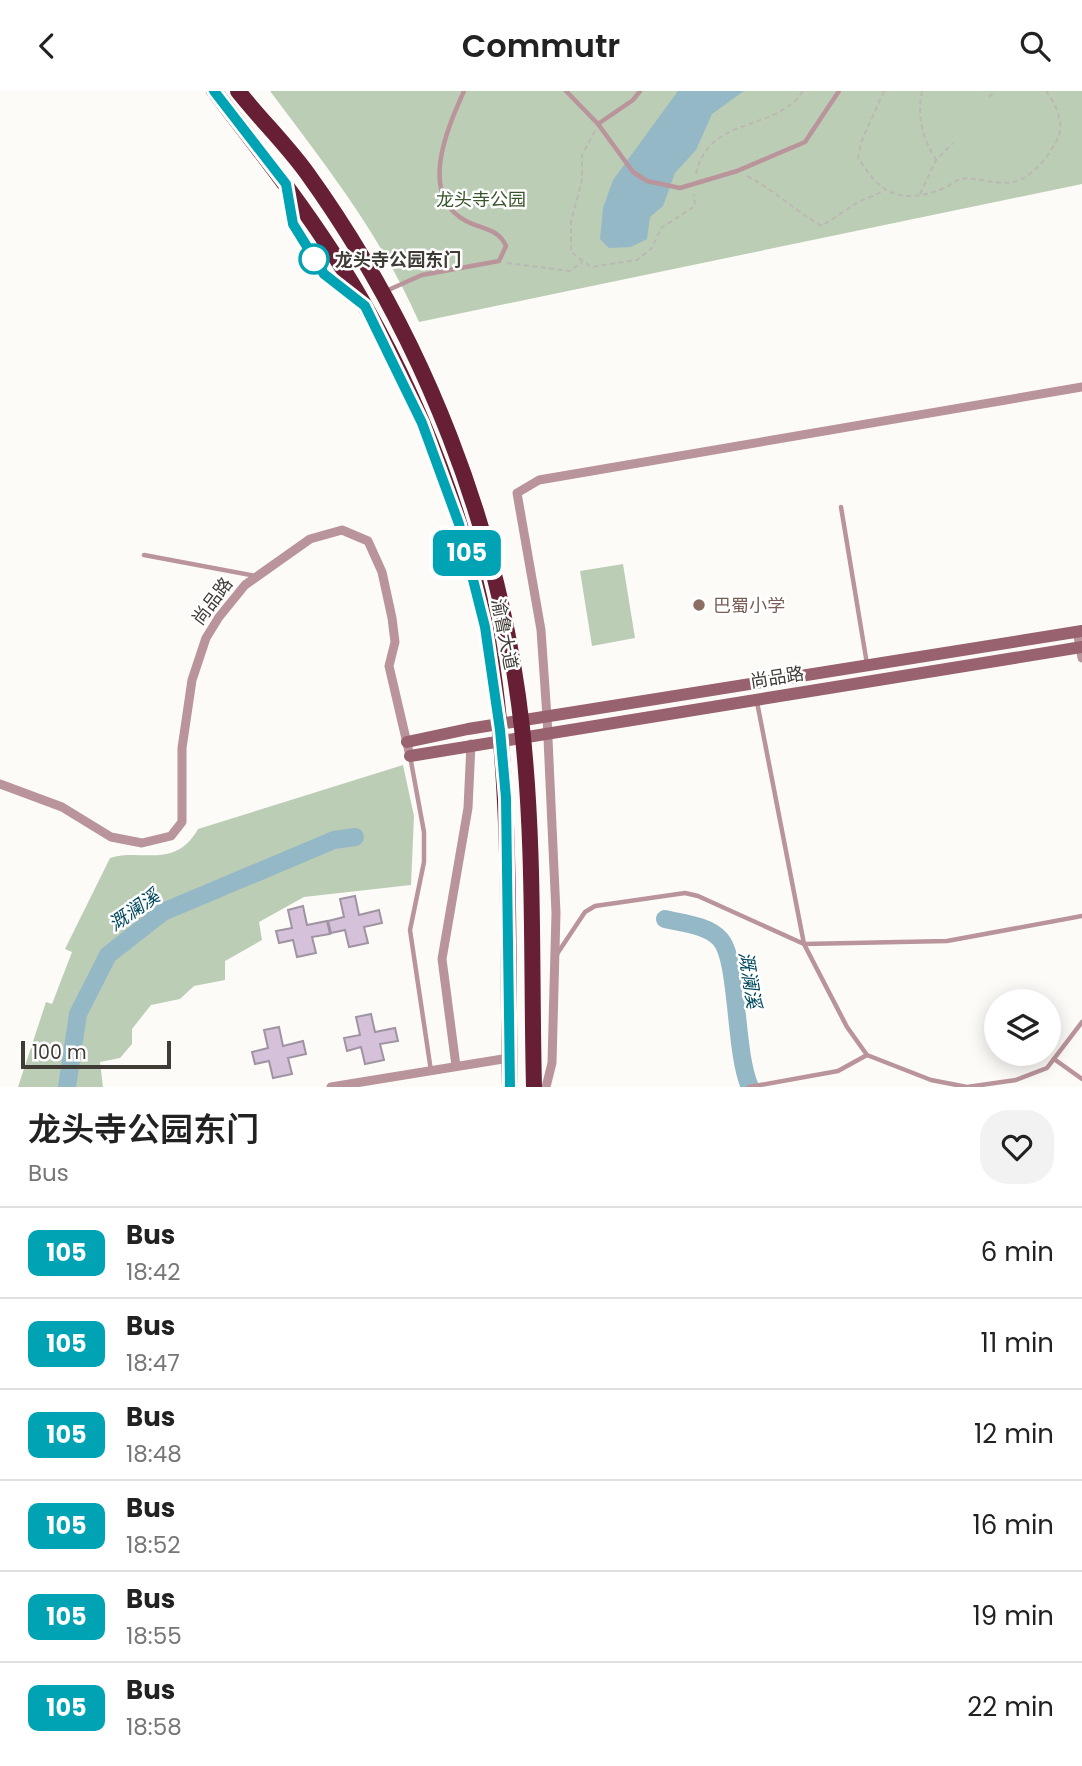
<!DOCTYPE html>
<meta charset="utf-8">
<style>
body{margin:0;font-family:Poppins,"Noto Sans SC",sans-serif;background:#f2f2f2;color:#222;height:100vh;display:flex;flex-direction:column;font-size:26px;white-space:nowrap}
*{box-sizing:border-box;margin:0}
p{font-size:23px;color:#767676}
.icon{flex:none;width:38px;height:38px;fill:none;stroke:currentColor;stroke-width:2;stroke-linecap:round;stroke-linejoin:round}
.map{position:relative;height:996px;overflow:hidden}
.details{display:flex;flex-direction:column;background:#fff;flex:1}
.details>*{flex:none}
.badge{padding:0 14px;border-radius:10px;font-size:24px;line-height:46px}
.controls{position:absolute;left:984px;top:898px;display:grid;gap:14px}
.controls a{display:grid;place-items:center;width:77px;height:77px;border-radius:50%;background:#fff;box-shadow:0 4px 18px #0003;font-size:35px}
.scale{position:absolute;left:21px;bottom:18px;width:150px;box-sizing:border-box;padding-left:7px;border:4px solid #403b35;border-top:0;font-size:19px;line-height:24px;white-space:nowrap;color:#403b35;-webkit-text-stroke:5px #fff;paint-order:stroke}
.map>.badge{position:absolute;translate:-50% -50%;box-shadow:0 0 0 4px #fff}
.round{display:grid;place-items:center;flex:none;width:74px;height:74px;border-radius:28px;background:#f2f2f2}
.summary{display:flex;align-items:center;justify-content:space-between;height:119px;padding:0 28px}
h1{font-size:33px;font-weight:600;line-height:52px}
ul{padding:0;list-style:none}
li{display:flex;align-items:center;gap:21px;height:91px;padding:0 28px;border-top:2px solid #e0e0e0}
li div{flex:1}
li b{display:block;font-size:26px}
li em{font-style:normal}
li .badge{min-width:77px;font-weight:700;text-align:center}
header{display:flex;justify-content:space-between;align-items:center;height:91px;padding:0 28px;background:#fff;font-size:32px;font-weight:600}
.map>svg:first-child{display:block}
.green{fill:#bccdb6}
.water{fill:#95b8c6}
.lines{fill:none;stroke-linecap:round;stroke-linejoin:round}
.river{stroke:#95b8c6;stroke-width:18}
.building{fill:#d6c1da;stroke:#9f94a2;stroke-width:2}
.path{stroke:#bbb8b4;stroke-width:2;stroke-dasharray:5 3.5;stroke-linecap:butt}
.lane{stroke:#ba949b;stroke-width:4.5}
.street{stroke:#ba949b;stroke-width:9}
.secondary{stroke:#98636e;stroke-width:12}
.highway{stroke:#661f34;stroke-width:16}
.line-casing{stroke:#fff;stroke-width:16}
.line{stroke:#00a3b4;stroke-width:10}
.stop-dot{fill:#fff;stroke:#00a3b4;stroke-width:3.5}
.education-dot{fill:#8d6e63;stroke:#fff;stroke-width:2.5}
.labels{text-anchor:middle;dominant-baseline:central;stroke-width:5;stroke-linejoin:round;paint-order:stroke}
.park-label{font-size:18px;fill:#38542c;stroke:#fff}
.stop-label{font-size:18px;font-weight:bold;fill:#403b35;stroke:#fff;text-anchor:start}
.street-label{font-size:18px;fill:#403b35;stroke:#fff}
.education-label{font-size:18px;fill:#785e54;stroke:#fff;text-anchor:start}
.water-label{font-size:19px;font-style:italic;fill:#00495e;stroke:#fff}
</style>
<header><svg class="icon" aria-label="back" viewBox="0 0 24 24"><path d="M15 5l-7 7 7 7"/></svg>Commutr<svg class="icon" aria-label="search" viewBox="0 0 24 24"><circle cx="10" cy="10" r="6"/><path d="M15 15l6 6"/></svg></header>
<div class="map">
<svg width="1082" height="996" viewBox="0 0 1082 996">
<rect width="100%" height="100%" fill="#fdfbf8"/>
<g class="green">
<path d="M270 0H1082V93L419 231C380 143 327 76 270 0Z"/>
<path d="M623 473 635 547 592 555 580 480Z"/>
<path d="M403 674 414 725 411 794 304 806 259 831 262 849 225 870V889L194 895 180 908 151 914 132 938V953L120 967 100 971 103 996H18L46 911 52 913 72 861 65 858 110 767C140 757 175 779 198 738Z"/>
</g>
<path class="water" d="M678 0H744L712 23 696 59 675 82 663 115 650 126 647 148 631 156 609 157 600 148 603 117 613 89Z"/>
<g class="lines">
<g class="river">
<path d="M665 828C681 832 708 834 720 848 739 868 734 961 750 996"/>
<path d="M67 996 78 923 108 864 163 821 334 749 355 746"/>
</g>
</g>
<g class="building">
<path d="M355 805 359 824 379 819 382 832 364 836 368 852 349 856 345 839 331 842 328 830 344 826 340 808Z"/>
<path d="M303 815 307 834 327 830 330 843 312 846 316 862 297 866 293 849 279 852 276 840 292 837 288 819Z"/>
<path d="M371 923 375 941 395 937 398 950 380 953 384 969 365 973 361 956 347 960 344 947 360 944 356 926Z"/>
<path d="M279 936 283 955 303 950 306 963 288 967 292 983 273 987 269 970 255 973 252 961 268 957 264 939Z"/>
</g>
<g class="lines">
<g class="path">
<path d="M884 0 862 49 858 66C879 103 901 114 942 98 948 96 955 89 961 88 977 85 1001 97 1020 89 1036 82 1056 57 1060 40 1062 27 1054 10 1046 0"/>
<path d="M922 0C917 26 922 46 936 69"/>
<path d="M989 6 996 0"/>
<path d="M595 40 582 64V90L571 130V161L591 176 637 169 652 157 661 137 695 115 694 103"/>
<path d="M696 83C709 23 776 42 803 0"/>
<path d="M747 85C776 100 795 120 822 135L858 111 884 100"/>
<path d="M920 103 936 69 953 52"/>
<path d="M507 172 570 180 582 171"/>
</g>
<g class="lane">
<path d="M566 0 598 33 633 81 647 90 680 97 737 80 805 51 839 0"/>
<path d="M598 33 633 9 640 0"/>
<path d="M288 108C293 148 321 182 353 205"/>
<path d="M386 200 422 184 499 170 506 155C498 137 481 138 466 130 417 104 448 36 464 0"/>
<path d="M841 416 867 573"/>
<path d="M144 464 256 485"/>
<path d="M757 611 804 853 847 936 867 964 931 989 967 996 1016 989 1047 977 1082 931"/>
<path d="M410 665 424 741V771L410 839 431 980"/>
<path d="M557 863 585 821 595 815 685 802 698 805 804 853 947 850 1082 825"/>
<path d="M1054 968 1082 988"/>
<path d="M749 996 838 980 867 964"/>
</g>
<g class="street">
<path d="M1077 540 1082 567"/>
<path d="M0 693 62 716 111 746 142 752 171 745 182 731V657L192 589 206 547 219 526 245 494 310 448 342 439 368 450 382 481 392 527 395 551 389 575 410 665"/>
<path d="M456 975 442 868 468 717 471 653"/>
<path d="M331 996 509 967"/>
<path d="M546 996 552 972 556 822 547 626 541 539 517 402 539 389 1082 296"/>
</g>
<g class="secondary">
<path d="M407 651 468 638 1082 540"/>
<path d="M410 665 1082 556"/>
</g>
<g class="highway">
<path d="M214 0C267 69 322 138 365 215 430 330 478 462 495 594 512 727 507 862 510 996"/>
<path d="M238 0C260 28 286 53 307 82 423 243 500 439 522 637 535 755 531 877 534 996"/>
</g>
</g>
<g class="lines">
<g class="line-casing">
<path id="line" d="M214 0 286 93 293 133 324 183 365 215 422 332 459 433 485 536 500 639 506 707 510 996"/>
</g>
<use href="#line" class="line"/>
</g>
<circle class="stop-dot" cx="314" cy="168" r="14"/>
<circle class="education-dot" cx="699" cy="514" r="7"/>
<g class="labels">
<g class="park-label">
<text x="481" y="108">龙头寺公园</text>
</g>
<g class="stop-label">
<text x="335" y="168">龙头寺公园东门</text>
</g>
<g class="street-label">
<text transform="translate(212 510) rotate(-53)">尚品路</text>
<text transform="translate(505 543) rotate(79)">渝鲁大道</text>
<text transform="translate(777 586) rotate(-9)">尚品路</text>
</g>
<g class="education-label">
<text x="713" y="514">巴蜀小学</text>
</g>
<g class="water-label">
<text transform="translate(134 819) rotate(-35)">溉澜溪</text>
<text transform="translate(750 889) rotate(81)">溉澜溪</text>
</g>
</g>
</svg>
<div class="controls">
<a><svg class="icon" aria-label="layers" viewBox="0 0 24 24"><path d="M12 4l9 5-9 5-9-5zM3 14l9 5 9-5"/></svg></a>
</div>
<div class="scale">100 m</div>
<b class="badge" style="left:467px;top:462px;background:#00a3b4;color:#fff">105</b>
</div>
<section class="details">
<div class="summary"><div><h1>龙头寺公园东门</h1><p>Bus</p></div><a class="round"><svg class="icon" aria-label="heart" viewBox="0 0 24 24"><path d="M12 20l-8-8c-3-5 5-10 8-4 3-6 11-1 8 4z"/></svg></a></div>
<ul>
<li><span class="badge" style="background:#00a3b4;color:#fff">105</span><div><b>Bus</b><p>18:42</p></div><em>6 min</em></li>
<li><span class="badge" style="background:#00a3b4;color:#fff">105</span><div><b>Bus</b><p>18:47</p></div><em>11 min</em></li>
<li><span class="badge" style="background:#00a3b4;color:#fff">105</span><div><b>Bus</b><p>18:48</p></div><em>12 min</em></li>
<li><span class="badge" style="background:#00a3b4;color:#fff">105</span><div><b>Bus</b><p>18:52</p></div><em>16 min</em></li>
<li><span class="badge" style="background:#00a3b4;color:#fff">105</span><div><b>Bus</b><p>18:55</p></div><em>19 min</em></li>
<li><span class="badge" style="background:#00a3b4;color:#fff">105</span><div><b>Bus</b><p>18:58</p></div><em>22 min</em></li>
</ul>
</section>
